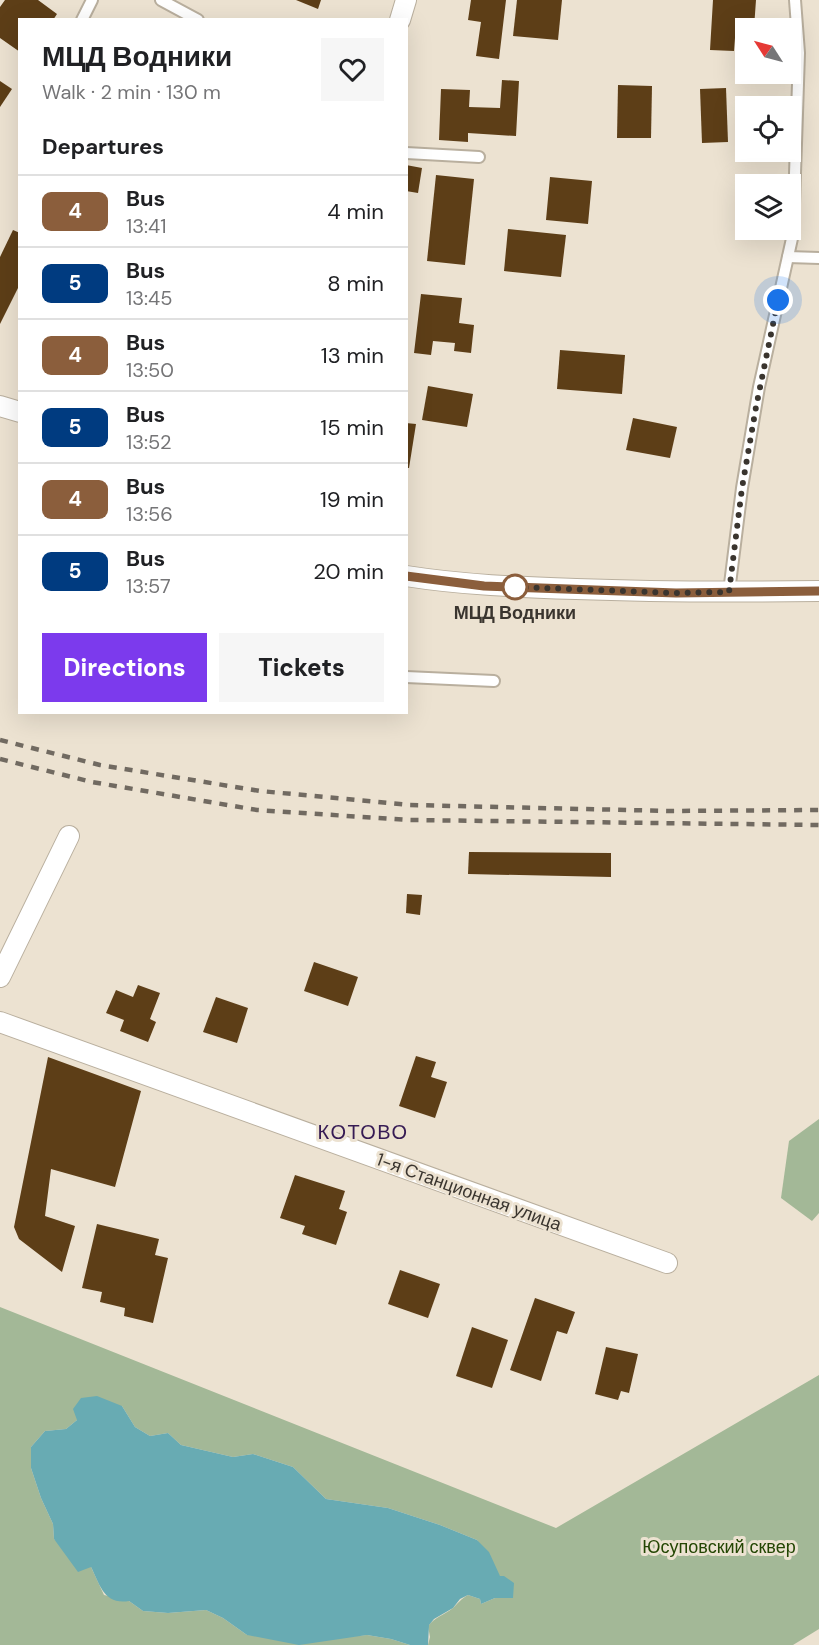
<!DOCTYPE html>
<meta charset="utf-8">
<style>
body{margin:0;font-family:"DM Sans",sans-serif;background:#f6f6f6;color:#202124;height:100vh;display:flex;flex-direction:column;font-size:22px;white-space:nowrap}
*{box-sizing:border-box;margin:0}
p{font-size:20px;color:#757577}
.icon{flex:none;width:33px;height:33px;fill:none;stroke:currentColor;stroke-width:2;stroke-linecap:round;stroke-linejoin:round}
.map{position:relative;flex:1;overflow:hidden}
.details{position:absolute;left:18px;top:18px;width:390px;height:696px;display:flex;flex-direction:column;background:#fff;border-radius:0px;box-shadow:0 6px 24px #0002}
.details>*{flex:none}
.badge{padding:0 12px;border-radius:9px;font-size:21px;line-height:39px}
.needle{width:39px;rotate:306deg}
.tools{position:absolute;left:735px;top:18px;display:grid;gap:12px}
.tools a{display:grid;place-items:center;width:66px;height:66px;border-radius:0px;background:#fff;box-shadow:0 6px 24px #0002;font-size:30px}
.you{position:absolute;width:30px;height:30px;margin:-15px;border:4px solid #fff;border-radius:50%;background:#1a73e8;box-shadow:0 0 0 9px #1a73e833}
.map>.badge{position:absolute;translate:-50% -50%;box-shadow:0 0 0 3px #fff}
h2{padding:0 24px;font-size:22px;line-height:54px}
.round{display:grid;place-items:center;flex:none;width:63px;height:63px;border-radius:0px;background:#f6f6f6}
.summary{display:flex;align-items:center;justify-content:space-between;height:102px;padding:0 24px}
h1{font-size:28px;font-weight:800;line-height:45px}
.button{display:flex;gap:12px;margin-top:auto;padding:12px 24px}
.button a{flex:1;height:69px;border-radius:0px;background:#7c3aed;color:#fff;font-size:24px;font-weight:800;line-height:69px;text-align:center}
.button a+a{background:#f6f6f6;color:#202124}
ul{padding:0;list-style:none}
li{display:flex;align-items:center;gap:18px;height:72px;padding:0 24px;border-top:2px solid #e0e0e0}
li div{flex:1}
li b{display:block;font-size:22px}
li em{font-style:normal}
li .badge{min-width:66px;font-weight:700;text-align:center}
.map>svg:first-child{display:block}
.green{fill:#a3b897}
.water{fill:#68abb3}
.building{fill:#5d3e17}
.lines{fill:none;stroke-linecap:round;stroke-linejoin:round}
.service-casing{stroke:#b9af9e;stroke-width:14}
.minor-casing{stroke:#b9af9e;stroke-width:22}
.service{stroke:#fff;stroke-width:10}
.minor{stroke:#fff;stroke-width:20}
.rail{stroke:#716a61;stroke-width:4.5;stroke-dasharray:8 8;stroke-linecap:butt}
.line-casing{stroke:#fff;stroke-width:14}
.line{stroke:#8b5e3c;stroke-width:9}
.walk{stroke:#3a352f;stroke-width:6;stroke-dasharray:0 10.8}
.stop-dot{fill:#fff;stroke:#8b5e3c;stroke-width:3}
.labels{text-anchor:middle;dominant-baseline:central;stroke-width:6;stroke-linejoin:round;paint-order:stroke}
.stop-label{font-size:18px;font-weight:bold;fill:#3a352f;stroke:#ece2d1}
.street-label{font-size:18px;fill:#3a352f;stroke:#ece2d1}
.park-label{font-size:18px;fill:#234603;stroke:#ece2d1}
.neighbourhood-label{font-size:20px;letter-spacing:1.5px;fill:#361b54;stroke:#ece2d1}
</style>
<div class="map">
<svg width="819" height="1645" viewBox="0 0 819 1645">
<rect width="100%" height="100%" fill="#ece2d1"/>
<g class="green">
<path d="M819 1119V1213L812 1221 781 1198 789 1141Z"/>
<path d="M0 1307 556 1528 819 1375V1629L793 1645H428L430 1637 428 1626C435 1617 444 1615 453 1608 458 1603 461 1599 468 1595L480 1599 481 1604 495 1598H513L477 1540 440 1525 388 1508 326 1499 293 1467 253 1454 233 1457 181 1445 168 1433 150 1436 135 1427 122 1406 77 1420 66 1429 45 1431 31 1447V1468L41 1498 53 1524 54 1539 91 1567 104 1595 129 1601 143 1611 168 1613 206 1610 223 1618 247 1635 334 1638 367 1635 391 1639 410 1645H0Z"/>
</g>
<path class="water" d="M97 1396 122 1406 135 1427 150 1436 168 1433 181 1445 233 1457 253 1454 293 1467 326 1499 388 1508 440 1525 477 1540 489 1552 500 1576H504L514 1583 513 1598H495L481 1604 480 1599 468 1595 460 1599 453 1608 434 1619 429 1625 428 1645H410L391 1639 367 1635 299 1645 247 1635 223 1618 206 1610 168 1613 143 1611 129 1601C104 1605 100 1585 91 1567L78 1572 54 1539 53 1524 41 1498 31 1468V1447L45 1431 66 1429 77 1420 73 1409 81 1398Z"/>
<g class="building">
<path d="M5 0H38L57 14 53 20H20V52L0 38V7Z"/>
<path d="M296 0H321L318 9Z"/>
<path d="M471 0H506L499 59 476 56 481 22 468 20Z"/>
<path d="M517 0H562L558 40 513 36Z"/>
<path d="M713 0H756L754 28H746V39L735 38 734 51 710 50Z"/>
<path d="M502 80 519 81 516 136 468 133V142L439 140 441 89 470 90 469 107 500 108Z"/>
<path d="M0 81 12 89 0 107Z"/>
<path d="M618 85 652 86 651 138H617Z"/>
<path d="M726 88 728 142 702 143 700 89Z"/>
<path d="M406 165 422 168 418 193 406 191Z"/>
<path d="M436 175 474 179 465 265 427 261Z"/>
<path d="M550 177 592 181 588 224 546 220Z"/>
<path d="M508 229 566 235 561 277 504 271Z"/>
<path d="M13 230 20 233V284L0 324V257Z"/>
<path d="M421 294 462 298 459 323 474 325 471 353 454 351 455 343 433 341 431 355 414 353Z"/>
<path d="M560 350 625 355 622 394 557 389Z"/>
<path d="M428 386 473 394 467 427 422 420Z"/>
<path d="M633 418 677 427 670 458 626 450Z"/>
<path d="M406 423 416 424 409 468H406Z"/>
<path d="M469 852 611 853V877L468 874Z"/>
<path d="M407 894 422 895 420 915 406 913Z"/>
<path d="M314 962 358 977 348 1006 304 991Z"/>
<path d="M138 985 160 993 150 1019 156 1022 148 1042 120 1031 124 1020 106 1013 116 990 133 997Z"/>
<path d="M216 997 248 1008 237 1043 203 1032Z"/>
<path d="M416 1056 436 1062 431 1077 447 1082 435 1118 399 1106Z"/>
<path d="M48 1057 141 1091 115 1187 51 1169 45 1216 75 1226 62 1272 19 1239 14 1227Z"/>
<path d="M295 1175 345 1191 339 1209 347 1212 336 1245 302 1234 305 1226 280 1218Z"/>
<path d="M97 1224 159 1239 155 1255 168 1258 153 1323 124 1316 125 1308 100 1302 102 1292 82 1288Z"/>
<path d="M400 1270 440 1284 428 1318 388 1304Z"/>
<path d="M535 1298 575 1312 567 1334 557 1331 541 1381 510 1370Z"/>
<path d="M472 1327 508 1340 492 1388 456 1376Z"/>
<path d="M606 1347 638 1354 629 1393 621 1391 618 1400 595 1394Z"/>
</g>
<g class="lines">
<g class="service-casing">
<g id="service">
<path d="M161 0 198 20"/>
<path d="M82 20 92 0"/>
<path d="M406 153 479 157"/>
<path d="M788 257 819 258"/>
<path d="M729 592 742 488 759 387 793 234 799 53 795 0"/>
<path d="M406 677 494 681"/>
</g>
</g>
<g class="minor-casing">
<g id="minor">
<path d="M400 20 406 0"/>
<path d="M0 406 20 412"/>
<path d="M406 576C463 585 519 587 576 589 657 592 738 592 819 591"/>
<path d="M0 977 69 836"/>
<path d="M0 1022 667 1263"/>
</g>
</g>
<use href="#service" class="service"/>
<use href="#minor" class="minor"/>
<g class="rail">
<path d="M0 740 100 765 260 791 410 805 670 811 819 810"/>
<path d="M0 759 92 782 257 810 409 820 819 825"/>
</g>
</g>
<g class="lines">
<g class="line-casing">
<path id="line" d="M406 576 484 586 676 593 819 591"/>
</g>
<use href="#line" class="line"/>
<path class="walk" d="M515 587 676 593 729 592 742 488 756 407 778 300"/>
</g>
<circle class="stop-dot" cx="515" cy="587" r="12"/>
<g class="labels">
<g class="stop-label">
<text x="515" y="613">МЦД Водники</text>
</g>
<g class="street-label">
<text transform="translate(469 1192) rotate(20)">1-я Станционная улица</text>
</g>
<g class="park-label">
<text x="719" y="1547">Юсуповский сквер</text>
</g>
<g class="neighbourhood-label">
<text x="363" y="1132">КОТОВО</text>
</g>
</g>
</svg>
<div class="tools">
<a><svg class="needle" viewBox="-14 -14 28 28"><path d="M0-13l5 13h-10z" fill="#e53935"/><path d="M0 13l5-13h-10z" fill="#757577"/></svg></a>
<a><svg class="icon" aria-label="locate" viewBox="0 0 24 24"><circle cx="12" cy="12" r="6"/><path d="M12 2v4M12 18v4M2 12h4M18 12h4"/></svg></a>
<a><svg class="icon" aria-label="layers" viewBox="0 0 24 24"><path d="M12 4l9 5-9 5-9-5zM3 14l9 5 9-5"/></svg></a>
</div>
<div class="you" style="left:778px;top:300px"></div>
<section class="details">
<div class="summary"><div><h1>МЦД Водники</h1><p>Walk · 2 min · 130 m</p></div><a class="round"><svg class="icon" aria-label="heart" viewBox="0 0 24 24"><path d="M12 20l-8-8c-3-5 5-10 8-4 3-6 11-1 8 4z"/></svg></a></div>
<h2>Departures</h2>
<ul>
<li><span class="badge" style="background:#8b5e3c;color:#fff">4</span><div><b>Bus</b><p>13:41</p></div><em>4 min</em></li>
<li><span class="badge" style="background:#003b80;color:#fff">5</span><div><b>Bus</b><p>13:45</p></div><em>8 min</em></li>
<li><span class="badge" style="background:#8b5e3c;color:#fff">4</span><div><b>Bus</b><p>13:50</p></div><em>13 min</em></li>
<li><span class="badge" style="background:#003b80;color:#fff">5</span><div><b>Bus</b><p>13:52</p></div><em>15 min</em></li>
<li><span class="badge" style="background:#8b5e3c;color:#fff">4</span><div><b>Bus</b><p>13:56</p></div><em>19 min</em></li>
<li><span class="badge" style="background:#003b80;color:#fff">5</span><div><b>Bus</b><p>13:57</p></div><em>20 min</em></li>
</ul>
<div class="button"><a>Directions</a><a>Tickets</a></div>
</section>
</div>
